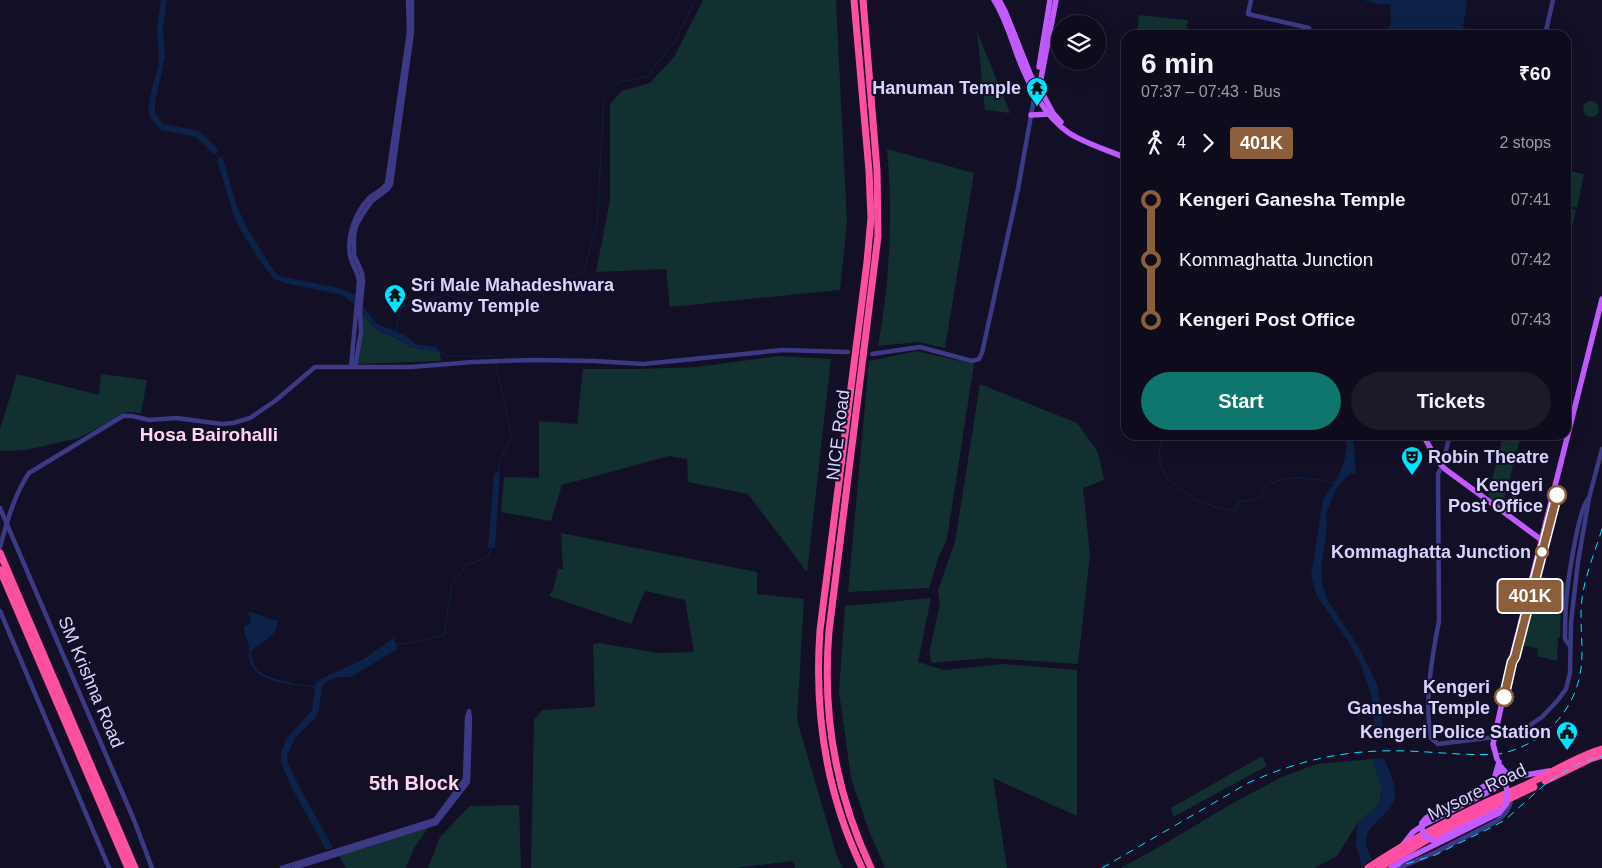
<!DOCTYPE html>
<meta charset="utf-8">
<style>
body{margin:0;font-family:Helvetica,sans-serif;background:#1c1929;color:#f1f3f6;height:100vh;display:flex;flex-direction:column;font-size:19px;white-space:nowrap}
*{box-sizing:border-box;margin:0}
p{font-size:16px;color:#9b9ba3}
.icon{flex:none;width:28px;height:28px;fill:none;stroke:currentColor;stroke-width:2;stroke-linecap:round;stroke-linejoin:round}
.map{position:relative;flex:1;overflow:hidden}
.side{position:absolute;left:1121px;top:30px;width:450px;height:410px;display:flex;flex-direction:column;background:#0e0b1c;border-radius:15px;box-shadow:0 5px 20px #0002,0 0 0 1px #2e2b3b}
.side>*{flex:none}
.badge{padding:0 10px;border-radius:4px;font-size:18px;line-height:32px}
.controls{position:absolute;left:1051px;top:15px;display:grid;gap:10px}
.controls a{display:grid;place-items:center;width:55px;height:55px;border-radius:50%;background:#0e0b1c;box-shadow:0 5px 20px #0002,0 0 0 1px #2e2b3b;font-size:25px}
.map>.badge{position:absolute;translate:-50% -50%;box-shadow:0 0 0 2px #fff}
.legs{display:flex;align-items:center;gap:8px;height:55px;padding:0 20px;font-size:16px}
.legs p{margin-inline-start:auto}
.summary{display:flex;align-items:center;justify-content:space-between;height:85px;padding:0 20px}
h1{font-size:28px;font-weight:700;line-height:38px}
.cta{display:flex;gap:10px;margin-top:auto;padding:10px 20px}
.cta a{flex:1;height:58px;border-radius:30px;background:#0f766e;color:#fff;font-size:20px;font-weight:700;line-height:58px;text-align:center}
.cta a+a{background:#1c1929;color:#f1f3f6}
ul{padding:0 20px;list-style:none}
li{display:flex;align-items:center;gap:18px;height:60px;font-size:19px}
li i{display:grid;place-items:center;width:8px;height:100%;margin:0 6px;background:currentColor}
li i::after{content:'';width:12px;height:12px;margin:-6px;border:4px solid;border-radius:50%;background:#0e0b1c}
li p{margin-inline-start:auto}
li:first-child i{background:linear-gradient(#0000 50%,currentColor 0)}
li:last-child i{background:linear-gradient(currentColor 50%,#0000 0)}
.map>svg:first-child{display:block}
.green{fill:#12302f}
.water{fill:#0c2248}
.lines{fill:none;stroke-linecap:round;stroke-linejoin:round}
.stream{stroke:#0c2248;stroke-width:1}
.minor{stroke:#3d3a85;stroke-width:4.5}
.major{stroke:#c25bff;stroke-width:5.5}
.highway{stroke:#ff4fa3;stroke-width:7}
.rail{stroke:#00e5ff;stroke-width:1;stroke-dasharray:8 6;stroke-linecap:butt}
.major-bridge{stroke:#c25bff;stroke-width:5.5}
.line-1-casing{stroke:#fff;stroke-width:11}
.line-1{stroke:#8b5e3c;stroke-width:8}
.stop-1-dot{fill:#fff;stroke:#8b5e3c;stroke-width:2.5}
.labels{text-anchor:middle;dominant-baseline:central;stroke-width:4;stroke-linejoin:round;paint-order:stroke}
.poi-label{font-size:18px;font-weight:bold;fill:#d9d4ff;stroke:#130f26;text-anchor:end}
.street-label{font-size:18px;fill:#d9d4ff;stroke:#130f26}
.stop-label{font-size:18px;font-weight:bold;fill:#d9d4ff;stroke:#130f26;text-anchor:end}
.neighbourhood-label{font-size:19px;font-weight:bold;fill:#ffd6f0;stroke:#130f26}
.quarter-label{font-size:20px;font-weight:bold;fill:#ffd6f0;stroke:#130f26}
</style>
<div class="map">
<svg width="1602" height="868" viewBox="0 0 1602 868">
<rect width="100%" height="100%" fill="#130f26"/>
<g class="green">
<path d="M703 0H836L847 222 840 290 670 307 666 269 596 272 610 200V104L622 91 650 83 674 57Z"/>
<path d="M1139 15 1188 20 1186 35H1137Z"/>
<path d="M977 31 1010 113 985 110Z"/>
<circle cx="1591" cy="109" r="8"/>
<path d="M887 149 974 173 945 348 918 342 878 346C890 281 893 215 887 149Z"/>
<path d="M1566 170 1584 174 1577 208 1566 205Z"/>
<path d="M1566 207 1576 210 1566 252Z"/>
<path d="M362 313 374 328 402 341 410 347 440 352 441 361 357 364Z"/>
<path d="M916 351 974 364 947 539 939 556 929 588 848 592 869 361Z"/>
<path d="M779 356 831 359 807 572 748 494 688 482 687 459 669 456 562 485 551 521 501 512 504 477 539 478V421L577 424 583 369H637L697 367Z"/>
<path d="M17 374 99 395 101 374 147 380 141 413 128 412 79 438 26 450 0 451V429Z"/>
<path d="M980 384 1077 423 1098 452 1104 480 1083 488 1090 555 1078 664 988 658 932 663 929 653 940 604 938 590 955 542Z"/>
<path d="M1503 435H1521L1502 508 1488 498Z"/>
<path d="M561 533 757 572V594L804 599 797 720 837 856 843 868H795L793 861 736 868H531L534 720 542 710 595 707 593 644 600 643 658 653 694 652 685 600 645 591 631 624 549 596 553 590 558 569H563Z"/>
<path d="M1540 576 1566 582 1561 614 1560 637 1558 638 1557 661 1537 656 1538 649 1523 645Z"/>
<path d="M931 598 918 662 944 670 1003 664 1077 670V816L993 778 1007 868H885L868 828 851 778 839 691 845 606Z"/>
<path d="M1262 756 1267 766 1173 817 1171 808Z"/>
<path d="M1372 759 1382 788 1379 804 1357 824 1337 856 1314 868H1121L1166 843 1233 803 1282 777 1317 764Z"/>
<path d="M519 805 521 868H428L440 837 470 806Z"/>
<path d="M428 828 414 848 406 868H346L339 856Z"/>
</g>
<g class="water">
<path d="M161 0H167L163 27 165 57 155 102V113L163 124 199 131 218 149V151L214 154 196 137 161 130 151 119 148 110 152 88 159 63 157 27Z"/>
<path d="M1366 0H1467L1463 26 1469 35H1385L1391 22 1390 4H1379L1366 1Z"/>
<path d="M222 156 237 206 247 228 270 265 279 276 339 288 355 295 354 304 342 295 284 283 274 279 259 260 240 229 233 213 217 160Z"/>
<path d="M363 306 375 322 382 326 403 334 416 344 437 347 440 352 410 347 398 338 380 333 374 328 362 313Z"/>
<path d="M1346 435H1353L1356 474 1350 473 1337 487 1326 513 1327 527 1321 568 1322 583 1328 601 1358 646 1377 684 1381 710 1384 740 1374 738V711L1371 695 1362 667 1348 641 1317 596 1311 576 1323 499C1333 487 1344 468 1346 452 1347 446 1346 440 1346 435Z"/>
<path d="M500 472 495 548 488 547 494 473Z"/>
<path d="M250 612C260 614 267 619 277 620 280 636 260 642 250 652 253 676 272 678 292 683L290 685C275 681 252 677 249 659 248 655 249 650 249 646 248 639 243 635 244 627L251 622 248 613Z"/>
<path d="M394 638 397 649 351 677H338L327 681 322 687 319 709 315 718 295 738 287 756 288 763 294 777 333 848 326 850 292 788 281 763V753L286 739 312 710 316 682 329 675 362 660Z"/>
<path d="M1384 758C1388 769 1396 784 1395 796 1394 815 1363 823 1366 845 1367 850 1370 855 1372 859L1362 867 1356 846 1357 824 1379 804 1382 788 1372 759Z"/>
</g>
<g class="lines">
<g class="stream">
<path d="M214 152 220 159"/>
<path d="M396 331 401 307 446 295 474 302 583 273 597 224 604 98 619 82 646 77 675 41 695 0"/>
<path d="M439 351 447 356H494L512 438C505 449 499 460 498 473"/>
<path d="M1164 435C1157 445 1158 467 1166 476 1170 481 1192 498 1197 500 1209 506 1223 509 1236 511L1239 502 1260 498 1266 485C1295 474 1304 478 1334 483"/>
<path d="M396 644 411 643 444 635 452 584 466 565 487 558 492 547"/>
<path d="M251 650 254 666"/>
<path d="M292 684 315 687"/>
</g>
<g class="minor">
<path d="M1251 0 1248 14 1309 28 1308 35"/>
<path d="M1545 35 1553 0"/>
<path d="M872 354 920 347 972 361 979 359 982 353 1018 189 1035 93"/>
<path d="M351 367 359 281C358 272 352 265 350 256 347 235 355 213 369 198 375 193 383 190 387 183L409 32 408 0"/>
<path d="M355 367 361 332 360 312 363 281 362 273 354 255V236L356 226 364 212 372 201 388 189 391 184 412 32V0"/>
<path d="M1450 435 1442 466 1438 474 1439 621C1432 656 1424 703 1431 738L1438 744 1495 737 1521 731 1542 717 1558 700 1566 689 1570 673 1571 622 1578 562 1589 498 1602 449"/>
<path d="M0 508 134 820 152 868"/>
<path d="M0 547C7 522 14 495 29 473L123 416H132L149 420 176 418 222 424 233 423 250 418 275 401 315 367H411L473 362 534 360 594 361 643 364 783 350 848 352"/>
<path d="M0 611 109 868"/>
<path d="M1570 646 1565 639C1565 628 1565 616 1566 604 1567 587 1578 507 1589 498"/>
<path d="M282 868 435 820 465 779 467 718 469 711"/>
<path d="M294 868 436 823 468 782 470 718 469 712"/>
<path d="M1399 868 1436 852 1495 822C1504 816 1511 809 1511 798"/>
</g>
<g class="major">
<path d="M994 0C1005 17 1011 38 1018 57 1029 85 1044 116 1069 133 1086 144 1108 150 1126 158"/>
<path d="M999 0 1005 11 1031 76 1039 87 1053 113 1061 122"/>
<path d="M1039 67 1050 0"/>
<path d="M1039 89 1056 0"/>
<path d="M1031 115 1051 114"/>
<path d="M1423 435 1437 460 1445 469 1543 541"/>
<path d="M1494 748 1493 744 1512 657 1602 299"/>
<path d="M1501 767 1509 776 1514 777 1549 771"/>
<path d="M1502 772 1507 790"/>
<path d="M1422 823 1426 818 1492 782 1495 776 1499 762"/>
<path d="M1432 840 1438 839 1497 808"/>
<path d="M1402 846 1413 832 1425 824 1494 789 1500 778 1501 767"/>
</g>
<g class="highway">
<path d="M854 0 869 171 871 218 867 262 820 630C814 713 826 793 862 868"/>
<path d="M863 0 877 170 878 236 829 631C822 714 835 792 871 868"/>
<path d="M0 553 135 868"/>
<path d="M0 570 128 868"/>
<path d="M1545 781 1590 759 1602 755"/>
<path d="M1368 868C1405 843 1445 822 1485 803 1499 796 1515 790 1530 783 1553 772 1577 756 1602 749"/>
<path d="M1379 868 1449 827 1534 787"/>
</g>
<g class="rail">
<path d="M1102 868 1248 783C1301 759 1349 749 1407 751 1438 752 1468 756 1499 754 1541 746 1576 712 1581 668 1584 646 1579 622 1582 599 1585 575 1595 552 1602 529"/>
<path d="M1393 868 1435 855 1494 826 1505 820 1543 786 1557 776 1578 764 1602 756"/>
</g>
<g class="major-bridge">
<path d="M1494 748 1497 759"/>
<path d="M1422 823C1421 831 1424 837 1432 840"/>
<path d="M1391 868 1404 860 1499 813 1507 803V790"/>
</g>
</g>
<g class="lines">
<g class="line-1-casing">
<path id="line-1" d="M1504 697 1512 662 1515 657 1557 495"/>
</g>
<use href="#line-1" class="line-1"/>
</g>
<defs>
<g id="temple-pin" transform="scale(1.125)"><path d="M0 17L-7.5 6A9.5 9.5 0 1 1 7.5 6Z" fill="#00e5ff" stroke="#130f26"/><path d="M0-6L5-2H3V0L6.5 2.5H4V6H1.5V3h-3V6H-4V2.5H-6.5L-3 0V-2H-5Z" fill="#111"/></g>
<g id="theatre-pin" transform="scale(1.125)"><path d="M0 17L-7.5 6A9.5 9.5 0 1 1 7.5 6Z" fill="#00e5ff" stroke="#130f26"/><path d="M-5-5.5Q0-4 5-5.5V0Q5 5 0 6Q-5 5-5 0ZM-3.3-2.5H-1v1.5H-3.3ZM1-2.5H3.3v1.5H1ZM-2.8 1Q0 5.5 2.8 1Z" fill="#111"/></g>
<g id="civic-pin" transform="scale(1.125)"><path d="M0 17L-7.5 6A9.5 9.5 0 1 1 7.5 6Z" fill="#00e5ff" stroke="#130f26"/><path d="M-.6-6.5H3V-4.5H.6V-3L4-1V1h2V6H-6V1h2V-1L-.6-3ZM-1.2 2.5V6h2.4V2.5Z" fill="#111"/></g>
</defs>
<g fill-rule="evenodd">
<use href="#temple-pin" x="1037" y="88"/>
<use href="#temple-pin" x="395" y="295"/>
<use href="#theatre-pin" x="1412" y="457"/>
<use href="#civic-pin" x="1567" y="732"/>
</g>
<g class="stop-1-dot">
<circle cx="1557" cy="495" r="9"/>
<circle cx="1542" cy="552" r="6"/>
<circle cx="1504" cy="697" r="9"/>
</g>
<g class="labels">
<g class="poi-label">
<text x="1021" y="88">Hanuman Temple</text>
<text x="411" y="285" text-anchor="start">Sri Male Mahadeshwara<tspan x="411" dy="21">Swamy Temple</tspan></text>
<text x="1428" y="457" text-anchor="start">Robin Theatre</text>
<text x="1551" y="732">Kengeri Police Station</text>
</g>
<g class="street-label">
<text transform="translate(838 435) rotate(-83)">NICE Road</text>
<text transform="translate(91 682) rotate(67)">SM Krishna Road</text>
<text transform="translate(1477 792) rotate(-26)">Mysore Road</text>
</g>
<g class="stop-label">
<text x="1543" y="485">Kengeri<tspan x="1543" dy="21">Post Office</tspan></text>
<text x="1531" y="552">Kommaghatta Junction</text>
<text x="1490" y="687">Kengeri<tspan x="1490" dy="21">Ganesha Temple</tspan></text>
</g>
<g class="neighbourhood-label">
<text x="209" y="434">Hosa Bairohalli</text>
</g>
<g class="quarter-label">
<text x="414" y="783">5th Block</text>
</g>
</g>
</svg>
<div class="controls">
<a><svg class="icon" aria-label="layers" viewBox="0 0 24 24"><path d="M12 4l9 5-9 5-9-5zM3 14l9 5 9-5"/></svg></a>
</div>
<b class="badge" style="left:1530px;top:596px;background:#8b5e3c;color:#fff">401K</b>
<section class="side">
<div class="summary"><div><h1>6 min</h1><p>07:37 – 07:43 · Bus</p></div><b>₹60</b></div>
<div class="legs"><svg class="icon" aria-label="walk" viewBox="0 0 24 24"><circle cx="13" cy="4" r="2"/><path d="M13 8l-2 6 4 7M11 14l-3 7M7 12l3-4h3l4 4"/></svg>4<svg class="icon" aria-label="forward" viewBox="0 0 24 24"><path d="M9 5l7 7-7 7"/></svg><b class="badge" style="background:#8b5e3c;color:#fff">401K</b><p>2 stops</p></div>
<ul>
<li><i style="color:#8b5e3c"></i><b>Kengeri Ganesha Temple</b><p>07:41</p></li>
<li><i style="color:#8b5e3c"></i><span>Kommaghatta Junction</span><p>07:42</p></li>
<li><i style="color:#8b5e3c"></i><b>Kengeri Post Office</b><p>07:43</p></li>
</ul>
<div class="cta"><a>Start</a><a>Tickets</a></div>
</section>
</div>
